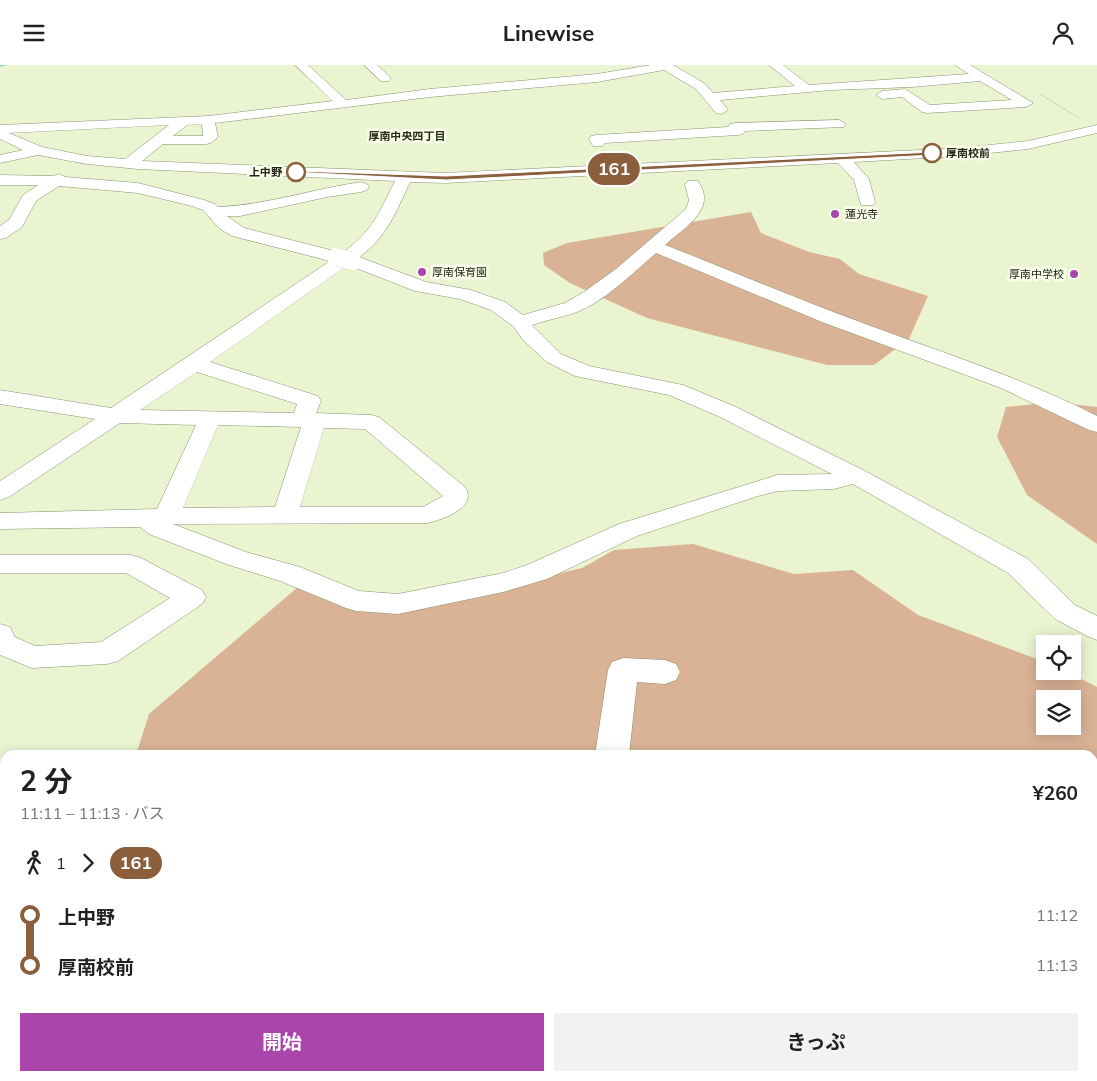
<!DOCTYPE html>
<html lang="ja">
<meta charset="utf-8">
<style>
body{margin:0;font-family:Mulish,"Noto Sans JP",sans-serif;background:#f2f2f2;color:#202124;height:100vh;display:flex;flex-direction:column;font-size:19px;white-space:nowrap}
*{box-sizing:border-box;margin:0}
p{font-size:16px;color:#757577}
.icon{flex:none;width:28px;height:28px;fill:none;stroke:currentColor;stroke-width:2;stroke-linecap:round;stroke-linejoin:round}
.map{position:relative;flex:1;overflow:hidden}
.sheet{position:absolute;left:0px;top:685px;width:1098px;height:331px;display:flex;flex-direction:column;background:#fff;border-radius:15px 15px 0 0;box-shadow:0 2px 12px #0003}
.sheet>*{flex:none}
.badge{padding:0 10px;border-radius:16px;font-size:18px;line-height:32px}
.fabs{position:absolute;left:1036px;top:570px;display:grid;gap:10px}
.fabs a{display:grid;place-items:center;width:45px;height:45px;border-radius:0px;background:#fff;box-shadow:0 2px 12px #0003;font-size:25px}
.map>.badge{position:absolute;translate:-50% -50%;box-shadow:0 0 0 2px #fff}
.legs{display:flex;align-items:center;gap:8px;height:55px;padding:0 20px;font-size:16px}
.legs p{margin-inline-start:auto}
.headline{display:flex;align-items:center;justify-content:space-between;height:85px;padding:0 20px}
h1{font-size:28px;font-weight:700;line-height:38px}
.button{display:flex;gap:10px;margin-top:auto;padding:10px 20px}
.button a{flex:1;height:58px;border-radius:0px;background:#aa46ab;color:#fff;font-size:20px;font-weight:700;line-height:58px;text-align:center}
.button a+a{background:#f2f2f2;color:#202124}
ul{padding:0 20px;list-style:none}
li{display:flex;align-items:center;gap:18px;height:50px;font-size:19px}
li i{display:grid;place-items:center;width:8px;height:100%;margin:0 6px;background:currentColor}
li i::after{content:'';width:12px;height:12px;margin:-6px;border:4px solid;border-radius:50%;background:#fff}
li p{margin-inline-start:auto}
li:first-child i{background:linear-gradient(#0000 50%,currentColor 0)}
li:last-child i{background:linear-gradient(currentColor 50%,#0000 0)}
header{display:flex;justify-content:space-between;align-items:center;height:65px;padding:0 20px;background:#fff;font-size:22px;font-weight:700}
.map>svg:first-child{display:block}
.green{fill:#dab396;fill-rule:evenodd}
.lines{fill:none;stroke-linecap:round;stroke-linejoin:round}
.stream{fill:#93d6c9;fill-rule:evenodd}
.minor-casing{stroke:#889171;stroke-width:1}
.path{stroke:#aeb599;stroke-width:1;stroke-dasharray:1 1;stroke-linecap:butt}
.minor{fill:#fff;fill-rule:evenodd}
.minor-bridge-casing{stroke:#889171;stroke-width:18;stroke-linecap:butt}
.minor-bridge{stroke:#fff;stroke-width:18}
.line-1{fill:#8b5e3c;stroke:#fff}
.stop-1-dot{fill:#fff;stroke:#8b5e3c;stroke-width:2.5}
.poi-dot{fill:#aa46ab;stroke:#f9ffea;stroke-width:2}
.labels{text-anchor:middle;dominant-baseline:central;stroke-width:5;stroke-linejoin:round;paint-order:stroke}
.far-neighbourhood-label{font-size:11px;font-weight:bold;fill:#262c10;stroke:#f9ffea}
.far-stop-label{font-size:11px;font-weight:bold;fill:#222518;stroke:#f9ffea;text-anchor:start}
.far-poi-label{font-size:11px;fill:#222518;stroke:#f9ffea;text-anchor:start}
</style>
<header><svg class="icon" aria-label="menu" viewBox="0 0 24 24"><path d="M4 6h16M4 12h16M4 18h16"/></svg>Linewise<svg class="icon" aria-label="person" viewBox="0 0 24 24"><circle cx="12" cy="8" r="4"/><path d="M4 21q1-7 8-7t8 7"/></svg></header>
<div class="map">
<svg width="1097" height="1016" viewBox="0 0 1097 1016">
<rect width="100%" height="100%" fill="#eaf4d1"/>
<g class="green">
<path d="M751 147 761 168 809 187 840 194 859 209 928 231 909 274 874 300H827L647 253 570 218 544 200 543 188 567 178Z"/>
<path d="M1052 337 1097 342V479L1027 430 997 372 1006 342Z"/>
<path d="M693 479 794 509 853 505 918 550 1045 597V606H1066L1097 622V884H1092V690H136L149 649 305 516 345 536 535 514 582 503 614 485ZM1045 634H1072V661H1045Z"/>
<path d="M198 1011H626L618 1016H204Z"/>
</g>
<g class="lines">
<path class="stream" d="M0 0H7L0 2Z"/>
<g class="minor-casing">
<g id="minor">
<path d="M295 0H308L346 35 430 24 597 9 651 0H673L704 18 713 28 795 21 769 0H783L809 20 969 9 955 0H970L1033 38 1026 42 927 48 922 47 902 32 882 34 876 30 882 26 905 24 930 40 1012 35 980 16 912 22 831 25 720 35 728 45 721 49 716 48 696 24 664 5 597 17 430 32 215 58 218 72 211 78 206 79H163L142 96 445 108 961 83 1028 76 1097 60V68L1028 84 961 91 854 97 869 114 875 137 873 140H861L854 115 838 98 445 118 410 117C397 145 386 174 359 192L426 217 471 225 505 237 523 250 565 238 584 227 616 204 686 144 689 135 685 119 688 116H698C718 144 684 163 665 180 730 205 794 233 860 257 940 287 1021 312 1097 351V367L1089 365 1001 323 822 257 656 188C634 207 605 236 577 247 563 252 547 255 532 260L561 289 589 301 683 320 736 342 865 406 1028 494 1075 540 1097 551V575L1087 571 1055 554 1008 508 853 419 834 424 778 426 758 431 637 471 547 514 503 527 398 549 356 546 346 543 280 516 226 499 149 469 140 462 0 464V448L157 444 196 360 120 358 9 432 0 435V416L95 354 0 339V325L111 343 330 196 232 171 220 164 203 145 192 141 138 128 59 121 36 136 22 162 6 173 0 174V161L9 155 23 130 38 120H0V110L53 111 59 109 65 112 138 118 204 135 215 139 218 142C266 140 313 124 361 117L367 119 369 122 367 125 361 127 327 132 240 151H227L244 163 342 188C372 167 379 148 395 116L138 104 87 99 38 90 0 98V90L23 85 0 74V60L208 51 333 36ZM202 59 203 71H173L187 60ZM169 60 125 94 87 91 42 82 9 68ZM348 200 415 226 460 234 491 245 513 261 523 275 547 297 575 311 669 330 720 352 832 409 777 410 768 413 619 459 527 500 503 508 398 529 359 526 300 502 246 487 173 459 428 458C444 454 478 442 465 422L379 352 371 350 316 348 321 336 318 331 210 297ZM197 307 297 339 294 348 140 345ZM218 360 301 362 275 442 183 443ZM324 363 365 364 443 431 423 442H300Z"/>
<path d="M364 0H377L391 13 389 16H381Z"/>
<path d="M839 55 846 59 844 62 745 66 743 69 738 70 605 78 603 81H593L589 74 591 71 596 70 728 62 730 59 735 58Z"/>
<path d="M0 490H131L141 493 202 525 206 532 202 539 118 596 107 599 32 603 0 590V559L10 562 15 572 35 581 101 577 170 533 126 508H0Z"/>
<path d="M623 593 665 595 676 599 680 607 676 615 665 619 637 617 629 690H595L608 605 612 597Z"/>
<path d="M5 797V832L0 834V799Z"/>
<path d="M168 1011H244L242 1016H169Z"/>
</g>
</g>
<path class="path" d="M1040 29 1079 53"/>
<use href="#minor" class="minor"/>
<g class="minor-bridge-casing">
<path id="minor-bridge" d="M336 192 352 196"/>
</g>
<use href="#minor-bridge" class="minor-bridge"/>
</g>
<path class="line-1" d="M932 87 934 90 446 115 293 107 296 106 446 111Z"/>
<g class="stop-1-dot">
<circle cx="932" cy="88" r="9"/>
<circle cx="296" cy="107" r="9"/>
</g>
<g class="poi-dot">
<circle cx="835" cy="149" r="5"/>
<circle cx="422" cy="207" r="5"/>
<circle cx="1074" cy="209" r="5"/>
</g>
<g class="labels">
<g class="far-neighbourhood-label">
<text x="407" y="71">厚南中央四丁目</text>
</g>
<g class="far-stop-label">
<text x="946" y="88">厚南校前</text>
<text x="282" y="107" text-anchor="end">上中野</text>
</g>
<g class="far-poi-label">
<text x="845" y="149">蓮光寺</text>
<text x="432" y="207">厚南保育園</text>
<text x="1064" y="209" text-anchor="end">厚南中学校</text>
</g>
</g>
</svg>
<div class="fabs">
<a><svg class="icon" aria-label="locate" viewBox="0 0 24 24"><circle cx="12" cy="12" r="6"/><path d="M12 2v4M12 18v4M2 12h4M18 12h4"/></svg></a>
<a><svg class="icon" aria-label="layers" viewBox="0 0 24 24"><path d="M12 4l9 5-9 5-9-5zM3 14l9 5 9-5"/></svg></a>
</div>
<b class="badge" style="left:614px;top:104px;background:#8b5e3c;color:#fff">161</b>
<section class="sheet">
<div class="headline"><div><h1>2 分</h1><p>11:11 – 11:13 · バス</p></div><b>¥260</b></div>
<div class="legs"><svg class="icon" aria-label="walk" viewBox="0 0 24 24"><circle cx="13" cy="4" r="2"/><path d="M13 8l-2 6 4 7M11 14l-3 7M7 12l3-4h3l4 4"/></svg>1<svg class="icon" aria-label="forward" viewBox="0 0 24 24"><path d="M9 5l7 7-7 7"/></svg><b class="badge" style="background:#8b5e3c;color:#fff">161</b></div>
<ul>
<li><i style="color:#8b5e3c"></i><b>上中野</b><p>11:12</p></li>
<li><i style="color:#8b5e3c"></i><b>厚南校前</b><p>11:13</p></li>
</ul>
<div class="button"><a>開始</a><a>きっぷ</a></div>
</section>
</div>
